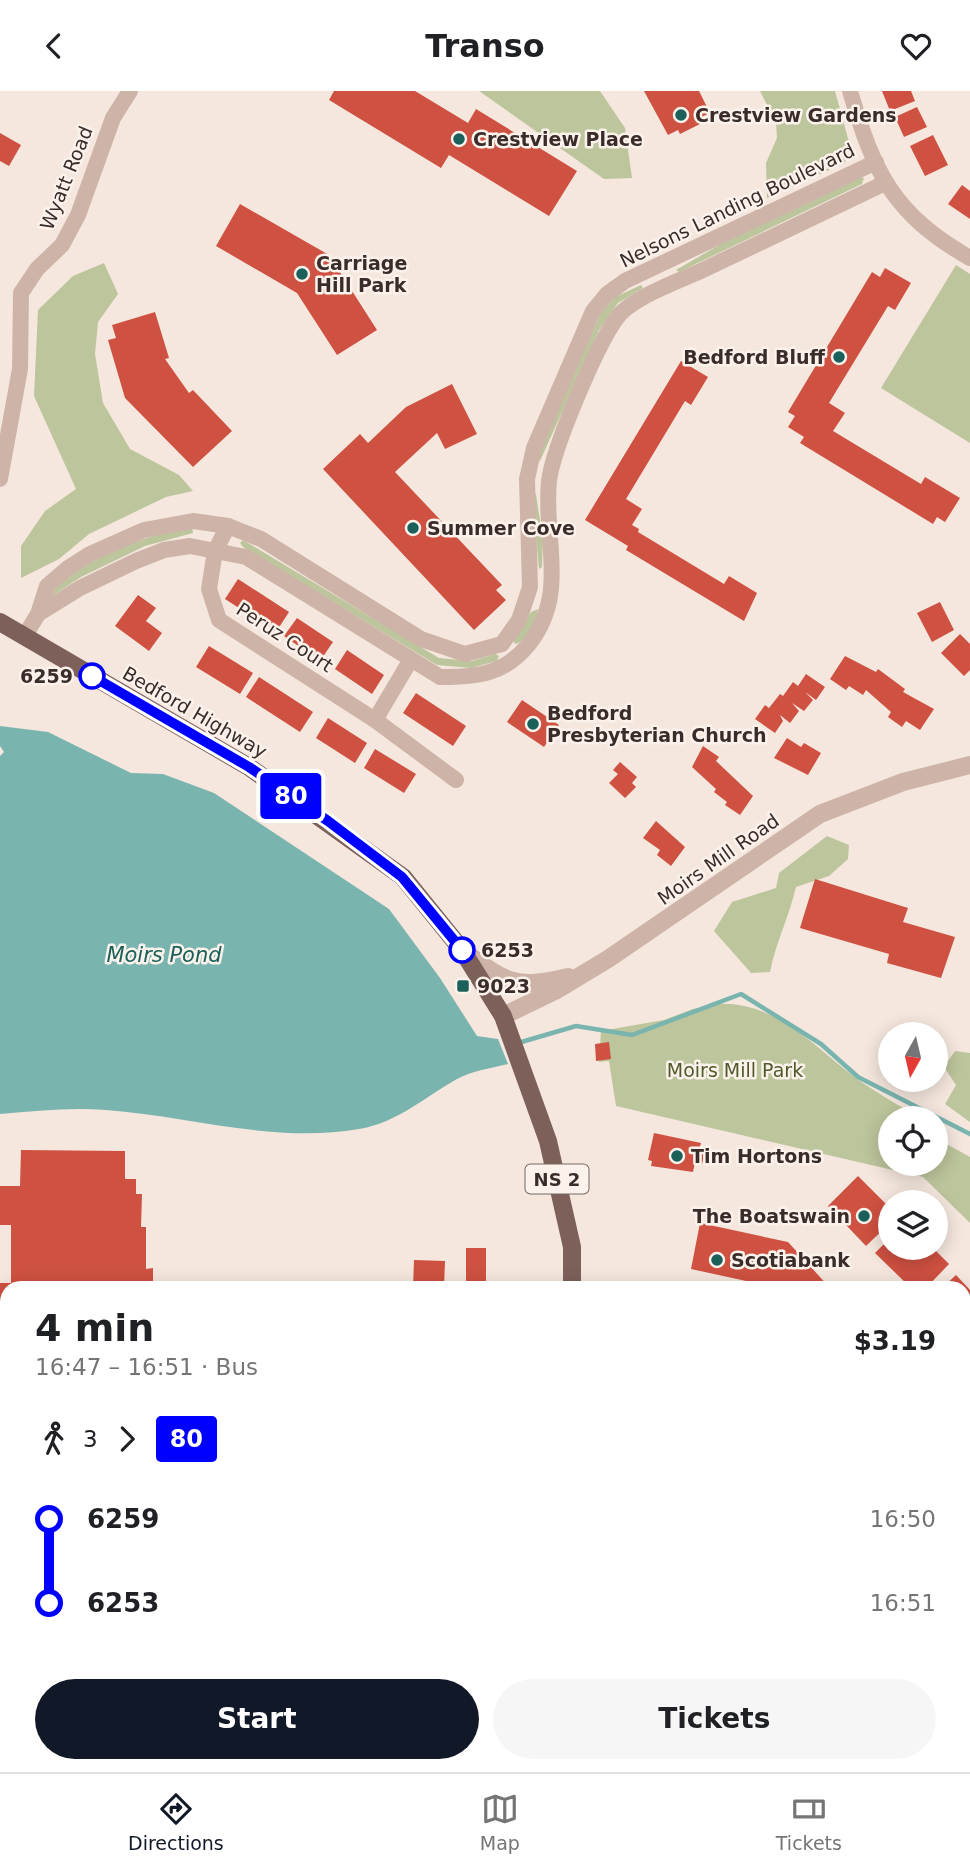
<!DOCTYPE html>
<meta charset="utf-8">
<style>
body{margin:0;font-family:"DejaVu Sans",sans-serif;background:#f6f6f6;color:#202124;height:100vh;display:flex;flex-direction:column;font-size:26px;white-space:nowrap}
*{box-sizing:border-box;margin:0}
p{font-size:23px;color:#757577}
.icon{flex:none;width:38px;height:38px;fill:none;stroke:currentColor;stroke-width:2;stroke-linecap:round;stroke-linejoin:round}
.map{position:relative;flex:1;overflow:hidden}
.panel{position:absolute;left:0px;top:1190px;width:971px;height:492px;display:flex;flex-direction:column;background:#fff;border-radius:21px 21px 0 0;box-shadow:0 4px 18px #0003}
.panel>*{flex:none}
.badge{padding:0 14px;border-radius:5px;font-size:24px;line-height:46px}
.needle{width:46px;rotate:188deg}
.tools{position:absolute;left:878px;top:931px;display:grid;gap:14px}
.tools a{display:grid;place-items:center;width:70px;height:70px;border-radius:50%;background:#fff;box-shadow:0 4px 18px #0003;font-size:35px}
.map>.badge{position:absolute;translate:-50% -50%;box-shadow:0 0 0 4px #fff}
.legs{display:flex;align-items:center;gap:10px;height:77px;padding:0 35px;font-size:23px}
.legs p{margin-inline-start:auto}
.summary{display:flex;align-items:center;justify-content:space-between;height:119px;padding:0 35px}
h1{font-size:38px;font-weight:800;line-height:52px}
.primary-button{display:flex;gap:14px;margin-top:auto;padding:14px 35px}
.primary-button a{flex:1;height:80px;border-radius:42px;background:#111827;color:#fff;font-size:28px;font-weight:800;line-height:80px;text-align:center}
.primary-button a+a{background:#f6f6f6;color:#202124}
ul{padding:0 35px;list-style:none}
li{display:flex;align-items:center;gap:24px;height:84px;font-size:26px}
li i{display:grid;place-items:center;width:10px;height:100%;margin:0 9px;background:currentColor}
li i::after{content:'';width:18px;height:18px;margin:-9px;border:5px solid;border-radius:50%;background:#fff}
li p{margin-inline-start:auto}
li:first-child i{background:linear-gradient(#0000 50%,currentColor 0)}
li:last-child i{background:linear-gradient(currentColor 50%,#0000 0)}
header{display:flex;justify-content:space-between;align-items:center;height:91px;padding:0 35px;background:#fff;font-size:32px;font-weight:800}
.tab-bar{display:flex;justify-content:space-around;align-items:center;height:98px;border-top:2px solid #e0e0e0;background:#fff;font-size:19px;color:#757577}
.tab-bar a{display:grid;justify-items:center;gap:4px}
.tab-bar .current{color:#111827}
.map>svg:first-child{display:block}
.green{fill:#bdc59c}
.water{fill:#7ab4af}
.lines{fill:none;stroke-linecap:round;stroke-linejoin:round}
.stream{stroke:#7ab4af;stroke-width:4.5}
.building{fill:#cf5141}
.minor{stroke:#ceb4a8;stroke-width:16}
.tertiary{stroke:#ceb4a8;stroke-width:18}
.secondary{stroke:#a28379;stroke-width:18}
.primary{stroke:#7d6059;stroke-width:18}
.line-1-casing{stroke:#fff;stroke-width:16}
.line-1{stroke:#00f;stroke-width:10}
.poi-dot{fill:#1b605b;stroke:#fbf2eb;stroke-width:2.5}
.stop-1-dot{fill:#fff;stroke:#00f;stroke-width:3.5}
.labels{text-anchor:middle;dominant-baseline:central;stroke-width:5;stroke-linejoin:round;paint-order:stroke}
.shield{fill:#fbf2eb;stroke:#746763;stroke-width:2}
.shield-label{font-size:18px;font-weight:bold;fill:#3a2c29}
.poi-label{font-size:19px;font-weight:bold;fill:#3a2c29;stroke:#fbf2eb;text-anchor:start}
.street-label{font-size:19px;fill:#3a2c29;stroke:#fbf2eb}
.stop-label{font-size:19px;font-weight:bold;fill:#3a2c29;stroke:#fbf2eb;text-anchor:end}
.park-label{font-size:19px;fill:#505b2b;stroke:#fbf2eb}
.water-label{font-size:21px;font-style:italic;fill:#1b605b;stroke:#fbf2eb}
</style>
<header><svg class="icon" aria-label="back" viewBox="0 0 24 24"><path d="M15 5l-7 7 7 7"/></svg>Transo<svg class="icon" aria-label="heart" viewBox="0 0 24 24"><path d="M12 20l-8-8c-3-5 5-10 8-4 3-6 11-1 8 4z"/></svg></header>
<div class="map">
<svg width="970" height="1681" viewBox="0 0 970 1681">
<rect width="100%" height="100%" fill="#f5e7de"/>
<g class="green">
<path d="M479 0H600L625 37 632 87 604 88Z"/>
<path d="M760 0H835L849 51 845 72 767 107 766 72 777 47 776 32Z"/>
<path d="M860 86 864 87 862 93 679 181 676 179 726 150Z"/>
<path d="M104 172 118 203 98 231 95 263 103 312 130 358 179 384 193 400 166 406 89 443 59 468 21 487V455L45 420 76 398 34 305 38 219 73 185Z"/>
<path d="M956 174 970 183V352L881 297Z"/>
<path d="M641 194 643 197 618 212 599 239 540 370 536 367 601 222 615 206Z"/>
<path d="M536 403 543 449 542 476 539 478 532 404Z"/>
<path d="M192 435 193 442 145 455 81 486 49 507C72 471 151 442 192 435Z"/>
<path d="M243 449 439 567 472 570 495 563 499 565 497 570 471 577 437 574 244 457 240 452Z"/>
<path d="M538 518C537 532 527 550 515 553L513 549 531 521Z"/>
<path d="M827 745 849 754 848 768 829 785 796 796C789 826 776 851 770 881L751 882 714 840 732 811 776 797 779 782Z"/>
<path d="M717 913C776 910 813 955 856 987 876 1002 898 1013 919 1027H891V1073H936V1047L970 1066V1132L923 1086 616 1015 609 970 599 971 601 940 664 929 693 918Z"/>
<path d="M955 960 970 962V1031L945 1013 956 994 944 976Z"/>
<path d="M0 1610H7V1675H436L430 1681H0Z"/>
<rect x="698" y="1675" width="72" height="6"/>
</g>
<path class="water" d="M0 635 48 641 131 682 163 683 214 702 389 818 440 887 477 945 498 948 508 973C491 977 472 980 457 988 425 1006 397 1032 359 1038 274 1053 190 1025 106 1019 71 1016 35 1020 0 1023V665L4 661 0 655Z"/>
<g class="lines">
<path class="stream" d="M518 952 576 935 632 944 741 903 821 953 858 986 970 1043"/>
</g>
<g class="building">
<path d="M334 0H415L468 32 476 18 577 80 549 125 449 64 441 77 329 9Z"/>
<path d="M644 0H699L710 22 699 27 702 32 680 43 678 39 668 44Z"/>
<path d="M882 0H911L915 10 890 20Z"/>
<path d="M917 16 927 36 904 46 895 26Z"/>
<path d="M0 42 21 54 9 75 0 70Z"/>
<path d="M933 44 948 74 925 85 910 55Z"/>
<path d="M962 94 970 100V128L948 113Z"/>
<path d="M240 113 329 164 377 239 337 264 297 202 216 155Z"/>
<path d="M885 177 911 192 895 219 888 215 829 312 845 322 833 340 921 393 925 386 960 407 945 431 937 426 933 433 800 352 804 346 788 336 795 325 788 321 872 181 880 186Z"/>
<path d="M155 221 169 267 165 268 189 302 193 299 232 340 193 376 125 307 108 249 116 247 112 234Z"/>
<path d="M681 270 708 286 691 314 685 310 626 408 642 418 632 434 639 438 638 441 724 493 729 485 757 502 744 530 626 459 628 455 585 429Z"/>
<path d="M452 293 477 343 445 358 437 342 395 381 502 494 496 499 506 509 474 539 323 378 360 343 368 352 406 316Z"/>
<path d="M238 488 289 521 276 541 225 508Z"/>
<path d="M138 504 156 517 146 530 162 542 149 560 115 535Z"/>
<path d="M940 511 954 539 932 551 917 522Z"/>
<path d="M297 527 333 551 320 570 284 545Z"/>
<path d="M960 543 970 553V579L964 585 941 562Z"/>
<path d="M209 555 253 582 240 603 196 576Z"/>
<path d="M347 559 384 584 372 603 335 578Z"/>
<path d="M845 565 876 581 878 578 905 598 903 601 934 618 920 639 906 630 902 636 888 626 891 621 866 599 863 604 849 595 846 599 830 588Z"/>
<path d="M806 583 825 596 816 609 805 601 813 609 804 620 792 612 799 620 790 632 780 624 783 630 775 642 755 628 765 614 769 617 780 603 783 605 793 591 798 595Z"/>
<path d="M259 586 313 621 300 641 246 606Z"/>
<path d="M416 602 466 635 453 655 403 622Z"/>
<path d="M522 609 559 634 544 656 507 631Z"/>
<path d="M328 627 367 652 355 672 316 647Z"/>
<path d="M787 647 801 656 804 652 821 662 808 684 774 667Z"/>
<path d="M703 655 719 666 716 670 753 705 740 724 725 714 727 711 714 701 716 698 692 676Z"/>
<path d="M375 658 416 683 404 702 364 677Z"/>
<path d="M620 671 637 686 632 692 636 696 625 707 609 692 618 683 613 679Z"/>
<path d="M656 730 685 756 671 775 657 764 660 759 643 747Z"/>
<path d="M815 788 908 817 903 831 955 846 941 887 887 872 889 863 800 837Z"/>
<path d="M609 951 611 968 596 970 595 953Z"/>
<path d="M654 1042 701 1052 699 1059 705 1060 702 1073 695 1071 693 1081 651 1075 652 1070 648 1069Z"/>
<path d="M21 1059 125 1060V1088H136V1103H142L141 1136H146V1178L153 1177V1197H7V1350H0V1192H11V1134H0V1095H20Z"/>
<path d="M858 1085 891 1118V1131L866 1155 828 1115Z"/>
<path d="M700 1132 788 1151 830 1197H764L760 1193 691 1178Z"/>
<path d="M891 1146V1157H933L949 1173 926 1197H911L875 1162Z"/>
<rect x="466" y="1157" width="20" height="40"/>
<path d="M414 1169 445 1170 444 1197H413Z"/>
<path d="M956 1184 970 1199V1249L964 1255V1197H942Z"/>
<path d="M970 1391V1413L964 1409V1400Z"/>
<path d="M582 1675H607L606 1681H581Z"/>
<rect x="809" y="1675" width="19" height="6"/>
</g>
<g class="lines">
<g class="minor">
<path d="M850 0C874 82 893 123 970 167"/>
<path d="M0 388 20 278 21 202 37 178 62 154 78 124 113 27 130 0"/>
<path d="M228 435 215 460 209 498 219 529 375 629 456 689"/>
<path d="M38 523 80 497 136 470 164 459 190 455 246 466 440 586C477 586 504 584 529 553 569 502 543 448 549 390 553 357 596 256 616 228 630 207 679 190 703 179 763 150 824 121 885 92"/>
<path d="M24 546 38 523 47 495 68 477 90 463 144 439 193 430 228 435 261 448 421 548 465 563 502 553 519 529 530 496 527 388 534 357 593 220 607 203 625 190 876 71"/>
<path d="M375 629 410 570"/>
<path d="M964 1631 970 1632"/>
<path d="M894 1681 895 1675"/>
</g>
<g class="tertiary">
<path d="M463 860C505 891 515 899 568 886"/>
<path d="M503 925 555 900 608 868 820 723 903 691 970 674"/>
</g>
<path class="secondary" d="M964 1481 970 1485"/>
<g class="primary">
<path d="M0 531 249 676 403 786 462 859 503 925 548 1050 572 1156V1197"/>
<path d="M473 1681 478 1675"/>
</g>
</g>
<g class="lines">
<g class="line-1-casing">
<path id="line-1" d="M92 585 249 676 328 730 402 786 462 859"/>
</g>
<use href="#line-1" class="line-1"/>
</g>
<g class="poi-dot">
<circle cx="681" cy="24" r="7"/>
<circle cx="459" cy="48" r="7"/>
<circle cx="302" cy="183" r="7"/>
<circle cx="839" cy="266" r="7"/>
<circle cx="413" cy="437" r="7"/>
<circle cx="533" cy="633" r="7"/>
<rect x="456" y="888" width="14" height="14" rx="3.5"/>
<circle cx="677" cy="1065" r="7"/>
<circle cx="864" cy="1125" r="7"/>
<circle cx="717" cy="1169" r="7"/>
</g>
<g class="stop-1-dot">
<circle cx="92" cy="585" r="12"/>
<circle cx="462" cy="859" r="12"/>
</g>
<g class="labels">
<rect class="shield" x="525.5" y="1073.5" width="63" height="29" rx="5"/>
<g class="shield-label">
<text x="557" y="1088">NS 2</text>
</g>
<g class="poi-label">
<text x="695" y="24">Crestview Gardens</text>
<text x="473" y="48">Crestview Place</text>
<text x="316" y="172">Carriage<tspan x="316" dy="22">Hill Park</tspan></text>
<text x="825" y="266" text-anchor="end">Bedford Bluff</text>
<text x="427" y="437">Summer Cove</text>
<text x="547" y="622">Bedford<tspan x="547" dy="22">Presbyterian Church</tspan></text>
<text x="477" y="895">9023</text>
<text x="691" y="1065">Tim Hortons</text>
<text x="850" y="1125" text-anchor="end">The Boatswain</text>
<text x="731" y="1169">Scotiabank</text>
</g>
<g class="street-label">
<text transform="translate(66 87) rotate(-68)">Wyatt Road</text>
<text transform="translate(737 114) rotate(-26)">Nelsons Landing Boulevard</text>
<text transform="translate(285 546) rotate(33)">Peruz Court</text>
<text transform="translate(195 621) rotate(30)">Bedford Highway</text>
<text transform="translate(718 768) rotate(-35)">Moirs Mill Road</text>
</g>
<g class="stop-label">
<text x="73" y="585">6259</text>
<text x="481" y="859" text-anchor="start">6253</text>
</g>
<g class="park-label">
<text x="735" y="979">Moirs Mill Park</text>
</g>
<g class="water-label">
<text x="164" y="864">Moirs Pond</text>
</g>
</g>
</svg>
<div class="tools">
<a><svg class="needle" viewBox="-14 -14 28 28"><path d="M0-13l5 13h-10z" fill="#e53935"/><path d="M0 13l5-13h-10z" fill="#757577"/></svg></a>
<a><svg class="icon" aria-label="locate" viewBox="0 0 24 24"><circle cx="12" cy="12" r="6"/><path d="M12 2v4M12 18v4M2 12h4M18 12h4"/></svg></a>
<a><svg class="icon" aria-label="layers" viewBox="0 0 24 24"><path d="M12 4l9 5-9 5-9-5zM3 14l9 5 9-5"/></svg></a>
</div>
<b class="badge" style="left:291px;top:705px;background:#00f;color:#fff">80</b>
<section class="panel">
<div class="summary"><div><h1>4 min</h1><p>16:47 – 16:51 · Bus</p></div><b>$3.19</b></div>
<div class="legs"><svg class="icon" aria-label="walk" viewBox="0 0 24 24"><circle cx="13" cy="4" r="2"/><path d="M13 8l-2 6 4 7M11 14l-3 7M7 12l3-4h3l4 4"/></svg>3<svg class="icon" aria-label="forward" viewBox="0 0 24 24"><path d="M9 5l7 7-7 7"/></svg><b class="badge" style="background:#00f;color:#fff">80</b></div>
<ul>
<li><i style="color:#00f"></i><b>6259</b><p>16:50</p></li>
<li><i style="color:#00f"></i><b>6253</b><p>16:51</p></li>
</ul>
<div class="primary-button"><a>Start</a><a>Tickets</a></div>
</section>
</div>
<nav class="tab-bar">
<a class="current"><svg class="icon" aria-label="directions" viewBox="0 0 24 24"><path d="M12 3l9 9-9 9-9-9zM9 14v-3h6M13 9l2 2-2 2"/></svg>Directions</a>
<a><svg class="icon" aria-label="map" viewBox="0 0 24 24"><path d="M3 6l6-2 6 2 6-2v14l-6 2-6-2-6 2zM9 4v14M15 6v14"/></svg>Map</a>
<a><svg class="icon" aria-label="tickets" viewBox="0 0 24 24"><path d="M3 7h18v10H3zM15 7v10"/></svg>Tickets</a>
</nav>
